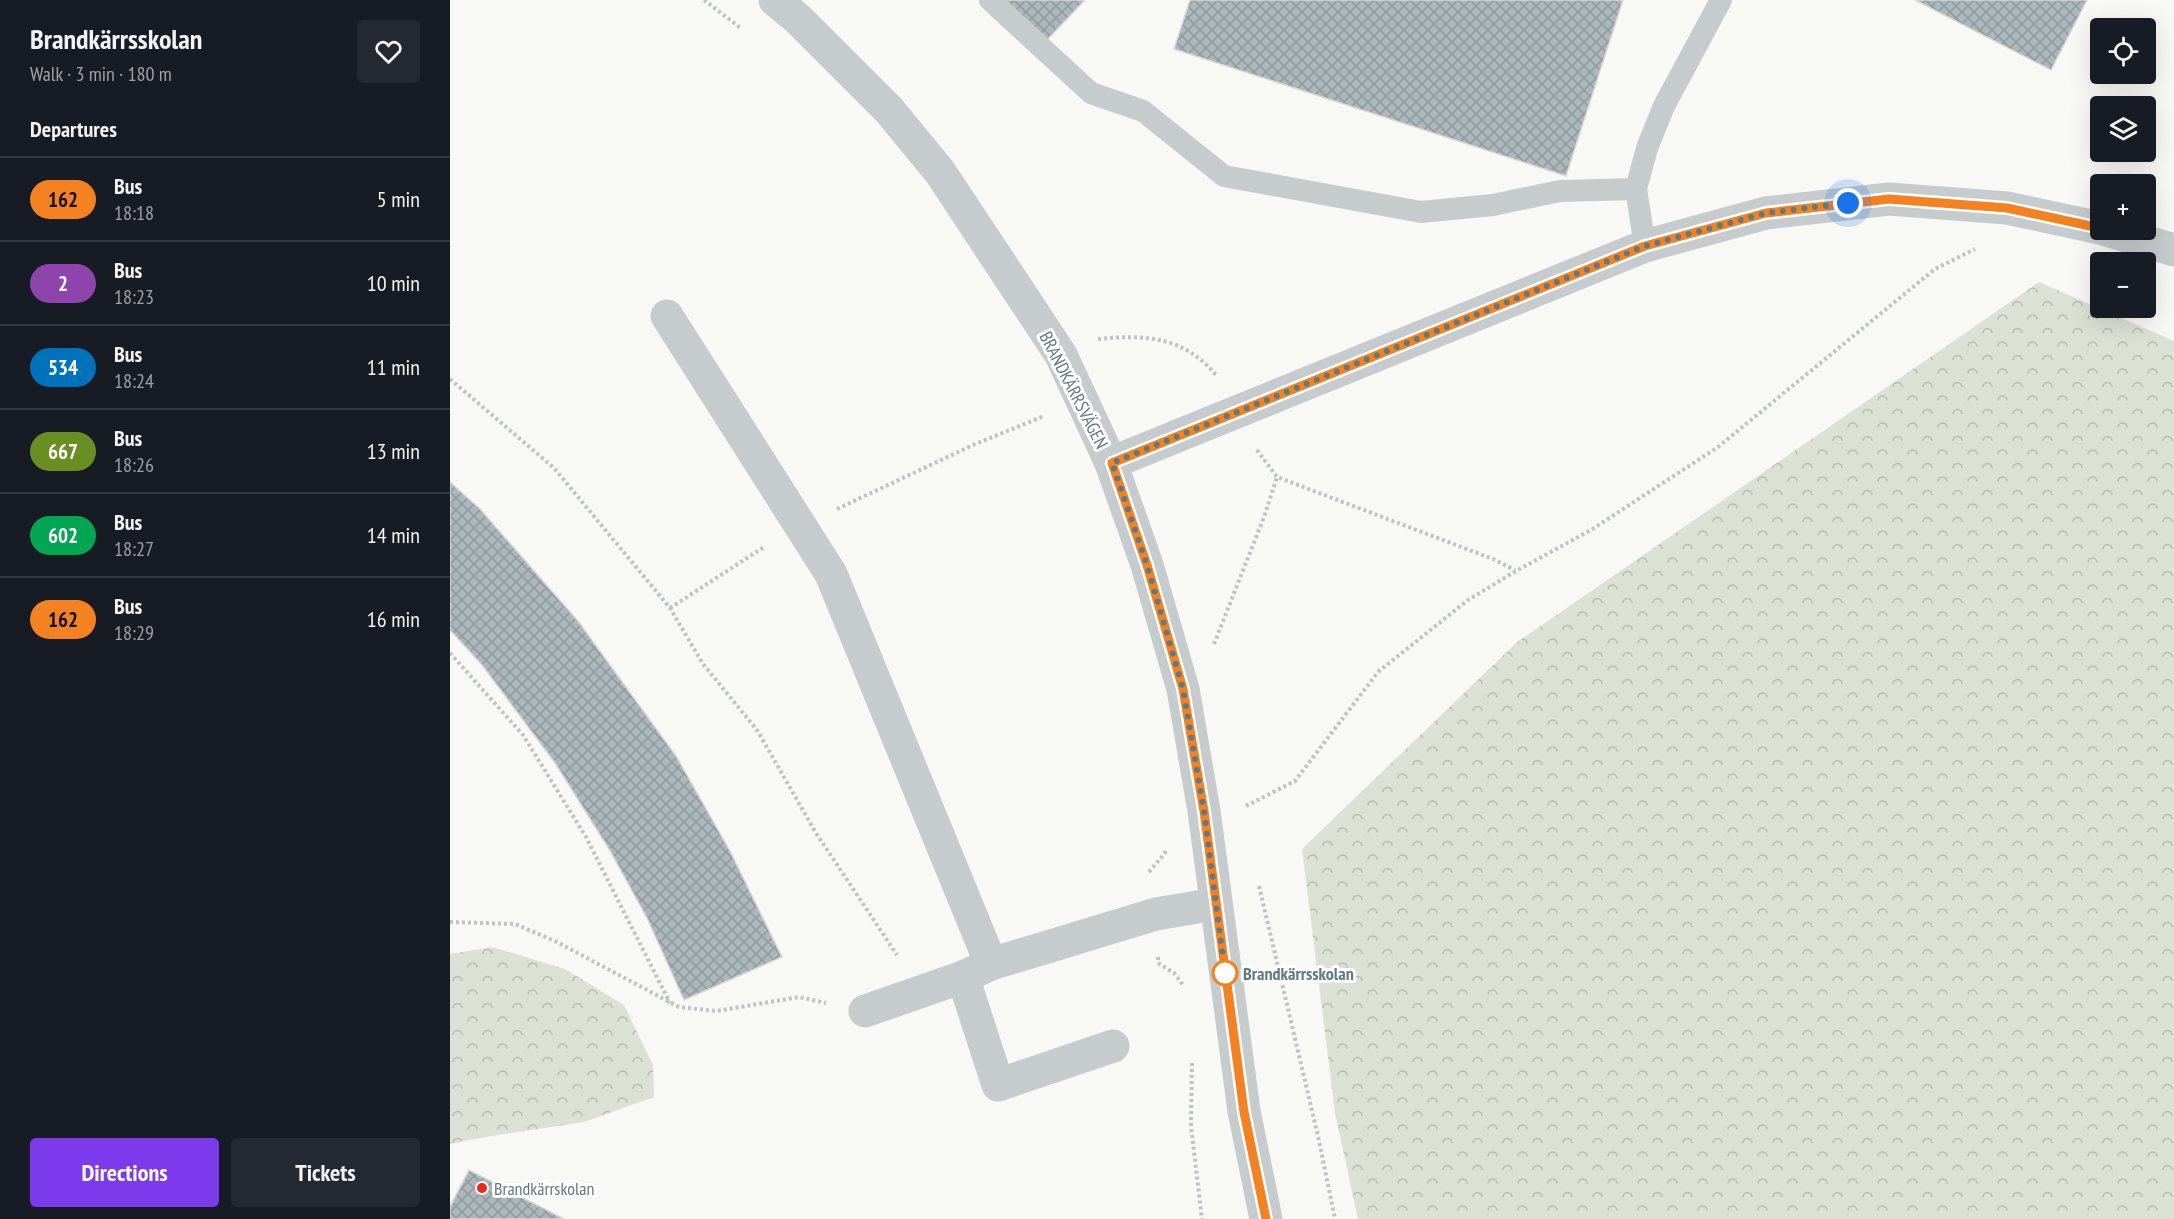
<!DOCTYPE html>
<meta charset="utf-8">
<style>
body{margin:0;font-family:"PT Sans Narrow",sans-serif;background:#242831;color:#f1f3f6;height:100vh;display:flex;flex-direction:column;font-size:22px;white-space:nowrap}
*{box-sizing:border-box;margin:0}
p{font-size:20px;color:#9ea1a6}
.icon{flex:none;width:33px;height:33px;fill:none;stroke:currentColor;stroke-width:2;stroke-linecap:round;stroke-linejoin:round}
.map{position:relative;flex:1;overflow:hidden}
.side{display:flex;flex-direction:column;background:#171b24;width:450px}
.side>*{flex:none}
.badge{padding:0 12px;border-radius:20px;font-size:21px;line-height:39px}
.controls{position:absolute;left:1640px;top:18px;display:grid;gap:12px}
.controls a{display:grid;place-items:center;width:66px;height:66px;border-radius:6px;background:#171b24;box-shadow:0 6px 24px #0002;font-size:30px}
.you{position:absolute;width:30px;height:30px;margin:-15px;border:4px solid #fff;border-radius:50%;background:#1a73e8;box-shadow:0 0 0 9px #1a73e833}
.map>.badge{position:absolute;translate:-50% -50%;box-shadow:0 0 0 3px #fff}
h2{padding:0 30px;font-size:22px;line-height:54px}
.round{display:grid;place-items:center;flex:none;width:63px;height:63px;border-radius:6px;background:#242831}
.summary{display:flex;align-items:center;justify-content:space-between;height:102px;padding:0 30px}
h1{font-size:28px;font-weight:600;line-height:45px}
.primary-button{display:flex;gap:12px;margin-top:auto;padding:12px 30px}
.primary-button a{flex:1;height:69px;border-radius:6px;background:#7c3aed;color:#fff;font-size:24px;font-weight:600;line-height:69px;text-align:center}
.primary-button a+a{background:#242831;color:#f1f3f6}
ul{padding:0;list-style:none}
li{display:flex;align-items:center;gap:18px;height:84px;padding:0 30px;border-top:2px solid #363941}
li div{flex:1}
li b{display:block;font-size:22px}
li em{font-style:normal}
li .badge{min-width:66px;font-weight:700;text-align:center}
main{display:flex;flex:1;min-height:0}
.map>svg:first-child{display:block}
.forest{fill:url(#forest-crowns)}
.building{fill:url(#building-cross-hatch);stroke:#dad9d7;stroke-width:1.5}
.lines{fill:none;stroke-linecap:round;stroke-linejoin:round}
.path{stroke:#bfc3c4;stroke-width:4;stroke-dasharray:3 3;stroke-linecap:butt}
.service{stroke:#c6cbce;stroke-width:22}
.minor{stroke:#c6cbce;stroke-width:33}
.tertiary{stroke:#c6cbce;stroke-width:33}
.line-casing{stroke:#fff;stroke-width:14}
.line{stroke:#f58220;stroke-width:9}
.walk{stroke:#607a83;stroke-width:6;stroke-dasharray:0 10.8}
.stop-dot{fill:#fff;stroke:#f58220;stroke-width:3}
.poi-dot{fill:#f42519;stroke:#fff;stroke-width:2}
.labels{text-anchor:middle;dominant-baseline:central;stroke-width:6;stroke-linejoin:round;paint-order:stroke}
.street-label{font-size:18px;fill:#607a83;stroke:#fff}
.stop-label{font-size:18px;font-weight:bold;fill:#607a83;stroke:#fff;text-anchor:start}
.poi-label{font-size:18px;fill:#607a83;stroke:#fff;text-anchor:start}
</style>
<main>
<section class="side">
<div class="summary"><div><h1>Brandkärrsskolan</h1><p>Walk · 3 min · 180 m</p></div><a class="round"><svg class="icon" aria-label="heart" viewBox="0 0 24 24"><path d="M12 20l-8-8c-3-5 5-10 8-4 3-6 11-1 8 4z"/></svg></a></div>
<h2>Departures</h2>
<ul>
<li><span class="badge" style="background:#f58220;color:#111">162</span><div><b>Bus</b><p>18:18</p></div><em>5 min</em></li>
<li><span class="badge" style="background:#8e44ad;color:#fff">2</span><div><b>Bus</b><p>18:23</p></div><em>10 min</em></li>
<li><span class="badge" style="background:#0072bc;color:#fff">534</span><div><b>Bus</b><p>18:24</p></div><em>11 min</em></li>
<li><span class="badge" style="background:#6b8e23;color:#fff">667</span><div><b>Bus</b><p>18:26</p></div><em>13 min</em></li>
<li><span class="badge" style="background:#00a651;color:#fff">602</span><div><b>Bus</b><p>18:27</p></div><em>14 min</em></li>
<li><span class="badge" style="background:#f58220;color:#111">162</span><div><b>Bus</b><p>18:29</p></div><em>16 min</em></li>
</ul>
<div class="primary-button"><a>Directions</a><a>Tickets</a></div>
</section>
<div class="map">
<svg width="1724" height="1219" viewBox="0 0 1724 1219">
<defs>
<pattern id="forest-crowns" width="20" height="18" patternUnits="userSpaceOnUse" patternTransform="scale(1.5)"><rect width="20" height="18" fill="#dbe1d5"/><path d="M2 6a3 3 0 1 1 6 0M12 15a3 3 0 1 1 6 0" fill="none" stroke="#b5bbb2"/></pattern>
<pattern id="building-cross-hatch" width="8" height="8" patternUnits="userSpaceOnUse" patternTransform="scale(1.5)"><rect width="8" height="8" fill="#abb7bb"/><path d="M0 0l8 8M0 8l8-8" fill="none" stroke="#8f9a9d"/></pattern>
</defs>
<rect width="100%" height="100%" fill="#f8f8f5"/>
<g class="forest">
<path d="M1589 282 1724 341V1219H908L885 1113 852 849 1066 643Z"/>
<path d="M42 947 115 969 174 1005 203 1065 204 1097 134 1122 41 1136 0 1144V954Z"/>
</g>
<g class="building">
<path d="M547 0H635L593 44Z"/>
<path d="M740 0H1173L1116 176 724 49Z"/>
<path d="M1465 0H1637L1601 70Z"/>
<path d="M0 482 30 509 128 621 226 756 280 851 332 957 234 1000 197 918 159 849 105 763 32 665 0 630Z"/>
<path d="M19 1170 114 1219H0V1207Z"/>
</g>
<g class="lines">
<g class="path">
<path d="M254 0 292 29"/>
<path d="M648 339C696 334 734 337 766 375"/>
<path d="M0 379 104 468 220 608 253 664 307 730 366 833 447 955"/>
<path d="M807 450 827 477 1043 559 1065 570"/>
<path d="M387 509 523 445 594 416"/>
<path d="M220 608 314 547"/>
<path d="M764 644 814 517 827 477"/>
<path d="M0 653 73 735 136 837 220 1003"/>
<path d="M796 806 845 781 928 672 1018 600 1066 571 1141 530 1268 447 1485 269 1525 249"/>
<path d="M699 872 715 853V850"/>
<path d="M809 886 868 1136 885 1219"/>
<path d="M0 922 65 924 107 942 229 1007 266 1011 349 997 376 1003"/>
<path d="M708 957V963L724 973 733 985"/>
<path d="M742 1063 741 1126 752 1219"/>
</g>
<g class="service">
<path d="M540 0 641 93 693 111 774 176 971 212 1043 205 1110 191 1186 189"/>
<path d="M1195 246 1186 189 1197 148 1214 106 1271 0"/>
</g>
<g class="minor">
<path d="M1656 230 1724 250"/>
<path d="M217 316 381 574 541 964"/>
<path d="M661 463 1195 246 1316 213 1439 199 1557 208 1650 228"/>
<path d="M513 977 548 1085 663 1046"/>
<path d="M415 1011 513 977 541 964 706 914 765 904"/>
</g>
<path class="tertiary" d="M325 0 348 19 439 110 490 172 611 355 661 463 697 565 733 689 754 811 794 1111 816 1219"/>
</g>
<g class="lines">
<g class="line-casing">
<path id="line" d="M816 1219 794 1112 754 811 733 689 697 565 662 463 1195 246 1316 213 1439 199 1557 208 1650 228"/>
</g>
<use href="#line" class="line"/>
<path class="walk" d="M775 973 754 811 733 689 697 565 662 463 1195 246 1316 213 1398 203"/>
</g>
<circle class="stop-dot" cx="775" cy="973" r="12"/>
<circle class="poi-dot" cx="32" cy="1188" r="6"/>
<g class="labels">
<g class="street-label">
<text transform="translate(624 390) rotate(63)">BRANDKÄRRSVÄGEN</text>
</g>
<g class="stop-label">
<text x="793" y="973">Brandkärrsskolan</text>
</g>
<g class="poi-label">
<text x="44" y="1188">Brandkärrskolan</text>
</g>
</g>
</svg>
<div class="controls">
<a><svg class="icon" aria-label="locate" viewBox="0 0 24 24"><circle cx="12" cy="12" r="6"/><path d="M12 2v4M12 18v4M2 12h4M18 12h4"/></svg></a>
<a><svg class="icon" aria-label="layers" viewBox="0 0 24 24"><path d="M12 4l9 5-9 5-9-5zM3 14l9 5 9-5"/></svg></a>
<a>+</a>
<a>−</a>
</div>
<div class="you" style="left:1398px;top:203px"></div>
</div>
</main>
